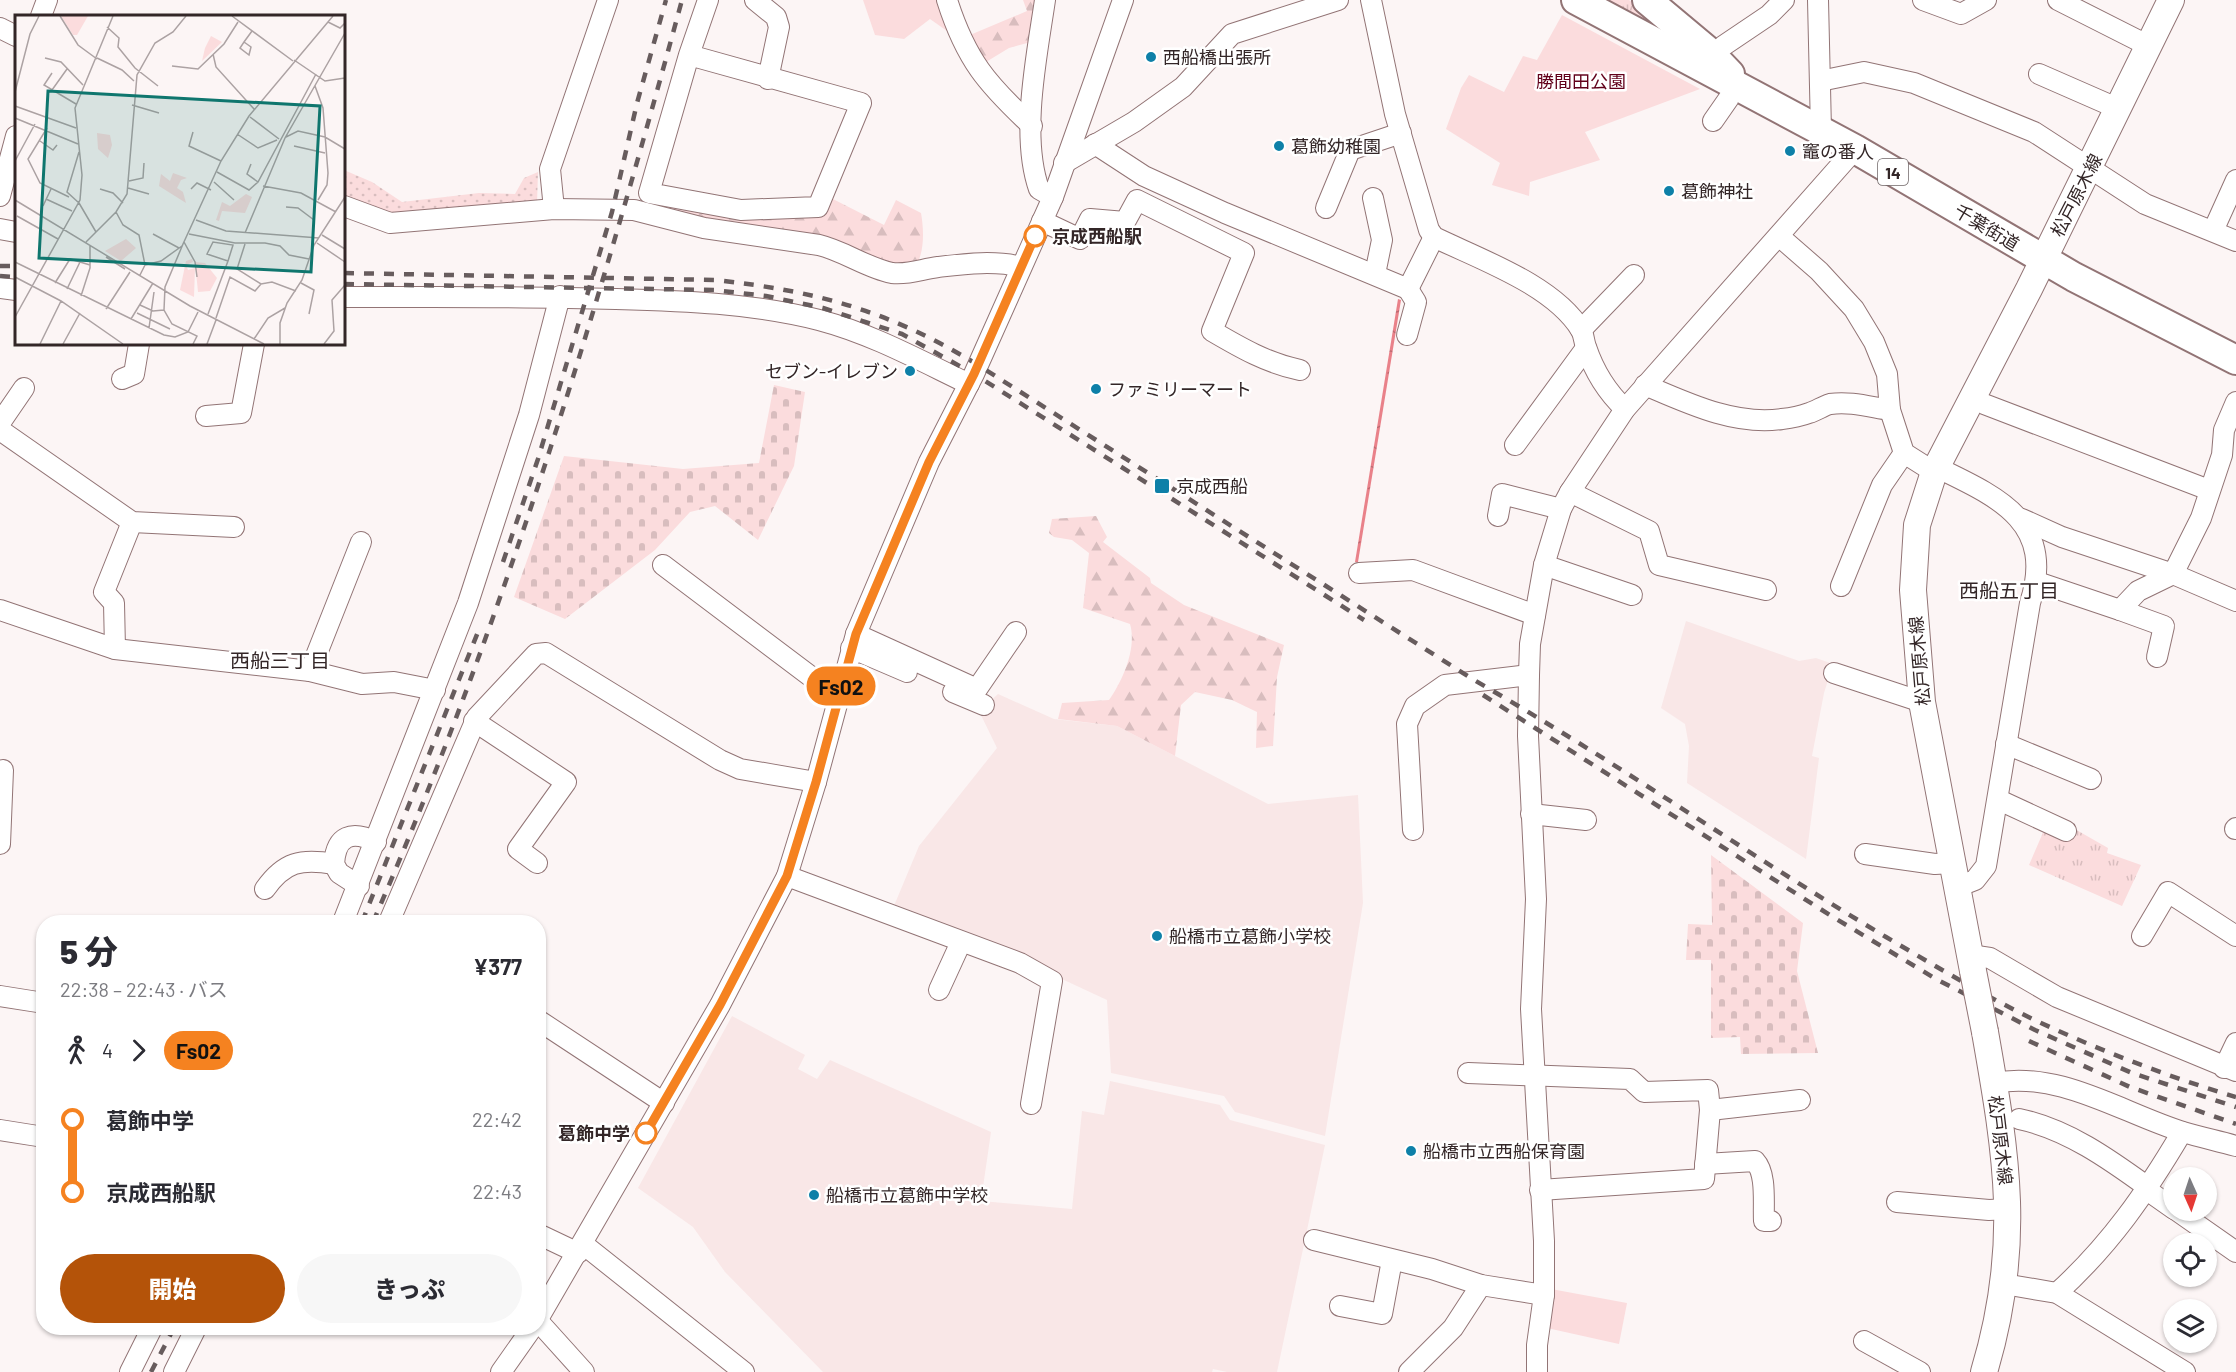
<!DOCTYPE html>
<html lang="ja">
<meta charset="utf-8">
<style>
body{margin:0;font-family:Barlow,"Noto Sans JP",sans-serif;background:#f7f7f7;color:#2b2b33;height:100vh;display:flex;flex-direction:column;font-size:22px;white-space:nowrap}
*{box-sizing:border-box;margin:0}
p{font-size:20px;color:#7c7c81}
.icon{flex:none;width:33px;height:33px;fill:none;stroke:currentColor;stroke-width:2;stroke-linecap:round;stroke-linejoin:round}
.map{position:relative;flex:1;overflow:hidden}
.panel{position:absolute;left:36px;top:915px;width:510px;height:420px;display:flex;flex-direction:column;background:#fff;border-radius:24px;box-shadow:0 2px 4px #0004}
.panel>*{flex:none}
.badge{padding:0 12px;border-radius:20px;font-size:21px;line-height:39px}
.needle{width:39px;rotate:177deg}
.fabs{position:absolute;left:2163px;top:1167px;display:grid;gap:12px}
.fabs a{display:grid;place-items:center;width:54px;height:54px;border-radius:50%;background:#fff;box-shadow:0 2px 4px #0004;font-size:30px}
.map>.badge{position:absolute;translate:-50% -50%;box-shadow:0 0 0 3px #fff}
.legs{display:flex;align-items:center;gap:9px;height:66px;padding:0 24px;font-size:20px}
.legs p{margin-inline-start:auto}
.headline{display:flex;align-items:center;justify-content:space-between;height:102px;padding:0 24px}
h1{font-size:33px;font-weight:800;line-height:45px}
.cta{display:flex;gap:12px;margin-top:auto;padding:12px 24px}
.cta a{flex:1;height:69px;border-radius:36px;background:#b45309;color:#fff;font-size:24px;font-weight:800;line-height:69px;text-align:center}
.cta a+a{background:#f7f7f7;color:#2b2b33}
ul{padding:0 24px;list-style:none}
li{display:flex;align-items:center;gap:21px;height:72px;font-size:22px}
li i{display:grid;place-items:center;width:9px;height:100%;margin:0 8px;background:currentColor}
li i::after{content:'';width:15px;height:15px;margin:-8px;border:4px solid;border-radius:50%;background:#fff}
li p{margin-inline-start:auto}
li:first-child i{background:linear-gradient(#0000 50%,currentColor 0)}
li:last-child i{background:linear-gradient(currentColor 50%,#0000 0)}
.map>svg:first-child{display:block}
.built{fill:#f9e7e7}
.grass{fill:url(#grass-tufts)}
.forest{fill:url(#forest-firs)}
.cemetery{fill:url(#cemetery-stones)}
.park{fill:#fbdcdd}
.garden{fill:url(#garden-dots)}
.water{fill:url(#water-ripples)}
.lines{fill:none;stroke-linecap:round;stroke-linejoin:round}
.minor-casing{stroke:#927475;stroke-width:22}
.major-casing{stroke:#927475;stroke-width:28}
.highway-casing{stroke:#927475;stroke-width:32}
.minor{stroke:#fff;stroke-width:20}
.major{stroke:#fff;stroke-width:26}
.highway{stroke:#fff;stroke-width:28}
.rail{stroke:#675c5d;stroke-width:4.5;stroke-dasharray:10 10;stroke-linecap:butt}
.major-bridge-casing{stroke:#927475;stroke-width:28;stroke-linecap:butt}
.major-bridge{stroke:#fff;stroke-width:26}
.line-1-casing{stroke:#fff;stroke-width:14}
.line-1{stroke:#f58220;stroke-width:9}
.poi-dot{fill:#0e80a8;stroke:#fff;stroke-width:2}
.stop-1-dot{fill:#fff;stroke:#f58220;stroke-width:3}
.labels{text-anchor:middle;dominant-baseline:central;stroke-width:5;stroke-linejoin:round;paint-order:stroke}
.shield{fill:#fff;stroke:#706768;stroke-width:1.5}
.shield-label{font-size:16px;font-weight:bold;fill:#332627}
.poi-label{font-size:18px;fill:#332627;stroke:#fff;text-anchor:start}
.park-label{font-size:18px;fill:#61001a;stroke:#fff}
.street-label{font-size:18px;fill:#332627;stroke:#fff}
.stop-label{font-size:18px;font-weight:bold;fill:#332627;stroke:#fff;text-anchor:start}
.neighbourhood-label{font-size:20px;fill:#332627;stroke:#fff}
.inset-road{fill:none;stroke:#aca2a3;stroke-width:1.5}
.view{fill:#0f766e;fill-opacity:0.15;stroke:#0f766e;stroke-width:3}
.inset-edge{fill:none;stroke:#332627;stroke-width:3}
</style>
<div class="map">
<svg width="2236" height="1372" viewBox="0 0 2236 1372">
<defs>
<pattern id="grass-tufts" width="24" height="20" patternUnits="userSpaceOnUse" patternTransform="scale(1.5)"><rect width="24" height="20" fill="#fbdcdd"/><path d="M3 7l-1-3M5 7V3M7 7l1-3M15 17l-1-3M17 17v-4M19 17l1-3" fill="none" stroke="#d8bdbe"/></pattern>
<pattern id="forest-firs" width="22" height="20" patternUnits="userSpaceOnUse" patternTransform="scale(1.5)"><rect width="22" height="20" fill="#fbdcdd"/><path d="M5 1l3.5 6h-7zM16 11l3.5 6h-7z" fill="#d8bdbe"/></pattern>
<pattern id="cemetery-stones" width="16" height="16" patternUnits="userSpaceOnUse" patternTransform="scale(1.5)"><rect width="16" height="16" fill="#fbdcdd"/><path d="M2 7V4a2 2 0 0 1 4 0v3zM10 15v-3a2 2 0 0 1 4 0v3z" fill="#d8bdbe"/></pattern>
<pattern id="garden-dots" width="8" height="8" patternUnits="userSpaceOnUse" patternTransform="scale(1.5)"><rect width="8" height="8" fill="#fbdcdd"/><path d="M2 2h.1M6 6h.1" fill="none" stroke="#d8bdbe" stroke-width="1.8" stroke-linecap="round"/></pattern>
<pattern id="water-ripples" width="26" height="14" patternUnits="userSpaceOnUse" patternTransform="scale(1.5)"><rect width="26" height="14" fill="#e98189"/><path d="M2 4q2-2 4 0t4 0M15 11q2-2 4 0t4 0" fill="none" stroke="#bd6970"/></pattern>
</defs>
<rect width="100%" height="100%" fill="#fcf5f5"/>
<g class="built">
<path d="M1686 621 1799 661 1816 658 1833 664 1824 693 1812 756 1819 758 1806 859 1687 783 1689 746 1685 724 1661 708Z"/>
<path d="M998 694 1054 719 1117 726 1268 804 1358 795 1363 903 1325 1136 1235 1112 1224 1096 1111 1073 1107 1000 1021 960 891 913 919 846 997 748 979 711Z"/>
<path d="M732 1016 805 1055 798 1069 817 1079 830 1060 991 1132 981 1201 1072 1209 1082 1111 1104 1115 1110 1081 1220 1105 1230 1120 1325 1145 1277 1372H1227L1213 1369 1212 1372H823L725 1272 693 1227 638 1188Z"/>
</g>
<g class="grass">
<path d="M1596 0H1629L1682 41Z"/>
<path d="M2045 828H2073L2108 848 2107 853 2141 865 2122 906 2029 865Z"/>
</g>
<g class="forest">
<path d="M1023 0H1039L1031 42 1009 48 986 62 970 35 1027 11Z"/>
<path d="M646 197 742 215 829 197 884 225 896 200 921 213C924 230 925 254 914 269L643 208Z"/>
<path d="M1096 516 1107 537 1103 542 1150 578 1151 583 1184 605 1284 645 1277 677 1273 746 1256 748 1257 712 1232 700 1195 692 1181 705 1175 756 1117 726 1058 719 1062 703 1109 700C1123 680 1137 648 1130 624L1083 608 1089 553 1072 540 1054 537 1049 533 1052 519Z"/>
</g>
<g class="cemetery">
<path d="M774 385 805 392 794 466 758 540 715 506 690 512 655 550 565 619 514 597 564 456 683 469 759 463Z"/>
<path d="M1711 855 1803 923 1797 971 1818 1053 1741 1054 1740 1037 1711 1038V960H1686L1688 924 1712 925Z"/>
</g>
<g class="park">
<path d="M863 0H943L957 38 930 19 904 39 875 35Z"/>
<path d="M1562 15 1700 89 1585 132 1600 160 1530 182 1529 196 1492 185 1500 163 1446 129 1461 88 1469 75 1504 92 1523 56 1537 60Z"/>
<path d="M1551 1289 1627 1303 1619 1344 1547 1328Z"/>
</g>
<path class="garden" d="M344 170 372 182 402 202 479 193 515 194 524 178 538 172 537 204 396 216 344 201Z"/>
<path class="water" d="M1398 299 1401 300 1358 562H1355Z"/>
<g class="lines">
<g class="minor-casing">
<g id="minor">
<path d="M755 0 776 17 779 27 768 79"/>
<path d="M947 0C966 60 987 84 1032 126"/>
<path d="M1045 0C1037 55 1020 135 1039 189L1053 197"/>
<path d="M1371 0 1395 114 1429 230 1434 237C1479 259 1554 285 1581 330 1584 335 1584 342 1586 347 1594 371 1607 392 1625 409"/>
<path d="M1818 0 1821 130"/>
<path d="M1923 0 1961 14 1986 0"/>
<path d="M2058 0 2149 46"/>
<path d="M41 16 47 0"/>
<path d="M0 28 16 36"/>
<path d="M1723 46 1769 15 1784 0"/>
<path d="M689 55 861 103 818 207 741 210 649 193 689 55 708 0"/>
<path d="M2039 74 2119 109"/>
<path d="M1820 81 1864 72 1914 83 2034 132 2145 204 2236 241"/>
<path d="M1713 121 1729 98"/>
<path d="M1095 144 1144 176 1225 213 1408 289 1434 237"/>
<path d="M1064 163 1134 122 1183 87 1232 34 1338 0"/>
<path d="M0 196 16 136"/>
<path d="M1373 198 1382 240 1375 274"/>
<path d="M344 206 390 223 554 209 634 210 704 228 819 245C844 251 867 268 892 273 909 275 922 269 938 267 964 264 995 260 1021 267"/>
<path d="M1326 208 1350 150 1401 133"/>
<path d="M554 209 550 169 608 0"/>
<path d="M1042 221 1080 239 1090 219 1125 222 1137 200 1244 253 1212 331C1241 348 1267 363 1300 370"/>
<path d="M0 229 16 232"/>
<path d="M2213 231 2236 180"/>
<path d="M1780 237 1819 271 1854 309 1874 342 1887 374 1890 410 1904 453 1934 472"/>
<path d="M0 288 16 290"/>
<path d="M344 297C434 297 525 296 616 299 685 301 751 303 819 320 872 334 919 360 969 384"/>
<path d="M1581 330 1634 275"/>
<path d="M1407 335 1416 302 1408 289"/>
<path d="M122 379 134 374 139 344"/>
<path d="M1645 385C1687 403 1735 426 1782 419 1791 418 1801 416 1809 413 1816 411 1823 406 1830 404 1850 401 1870 407 1890 410"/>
<path d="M1984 404 2209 490"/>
<path d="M206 416 241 413 254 344"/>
<path d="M0 423 24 388"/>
<path d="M0 430 132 522 234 527"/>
<path d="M1515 445 1586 348"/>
<path d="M1936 467C1998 497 2056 522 2030 603L1986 866 1975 880 1957 887"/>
<path d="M1570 492 1649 531 1659 565 1766 590"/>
<path d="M1498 516 1502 494 1561 509"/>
<path d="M2022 519 2062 537 2173 574 2236 601"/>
<path d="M663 565 838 697"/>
<path d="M1544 565 1632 595"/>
<path d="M1359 573 1413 570 1535 615"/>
<path d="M2037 582 2120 610 2138 591 2173 574 2201 518 2222 455 2224 430 2236 402"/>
<path d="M1841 586 1882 485 1904 453"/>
<path d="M0 610 115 649 310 671 362 684 394 682 435 690"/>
<path d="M2120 610 2164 626 2157 657"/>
<path d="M856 634 977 689 1016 632"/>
<path d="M851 648 907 672"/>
<path d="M115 649 114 603 104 592 132 522"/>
<path d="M310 671 361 542"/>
<path d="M1834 673 1922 702"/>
<path d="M953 692 984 705"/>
<path d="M474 721 566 782 518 849 537 863"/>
<path d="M2006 744 2091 779"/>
<path d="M1999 800 2066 831"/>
<path d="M1531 814 1586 820"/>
<path d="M2235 829 2236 828"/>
<path d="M1413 830 1407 724 1415 706 1445 685 1529 675"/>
<path d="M0 844 3 770"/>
<path d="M1865 854 1935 864 1952 863"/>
<path d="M787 876 1020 963 1052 981 1031 1104"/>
<path d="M359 886 339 873 334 864C336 835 352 830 376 842"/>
<path d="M265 889C284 862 301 858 334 864"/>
<path d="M343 922 468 603 529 415 560 296"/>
<path d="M389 922 477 717 536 654 546 653 720 760 740 769 816 782"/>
<path d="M2142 936 2168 892 2236 936"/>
<path d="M1970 955 1990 958 2057 997 2236 1071"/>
<path d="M939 990 961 942"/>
<path d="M0 996 44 1003"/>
<path d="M538 1020 664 1103"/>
<path d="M2224 1068 2236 1043"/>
<path d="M1468 1073 1630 1079 1644 1092 1708 1090 1710 1110 1704 1179 1540 1190"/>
<path d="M1994 1083C2059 1070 2122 1113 2183 1132 2200 1137 2218 1141 2236 1146"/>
<path d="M1710 1110 1800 1100"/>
<path d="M2019 1119C2067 1129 2109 1159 2149 1188"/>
<path d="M0 1130 44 1137"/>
<path d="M1705 1164 1755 1161C1767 1174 1763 1204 1764 1221H1771"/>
<path d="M2147 1190 2174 1209"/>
<path d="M1897 1202 1989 1210 2009 1209"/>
<path d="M2176 1210 2236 1252"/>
<path d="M538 1234 578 1253"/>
<path d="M1314 1240 1432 1269 1481 1285 1544 1295"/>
<path d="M583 1244 744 1372"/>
<path d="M2004 1284 2057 1293 2185 1372"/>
<path d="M2057 1293C2110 1245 2146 1193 2182 1132"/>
<path d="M1340 1306 1382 1314 1392 1260"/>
<path d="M538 1319 720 1005 787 876 816 782 856 634 929 462 974 374 1053 197 1123 0"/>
<path d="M538 1321 584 1372"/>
<path d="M1864 1341 1920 1372"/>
<path d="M130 1372 152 1328"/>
<path d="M174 1372 196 1328"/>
<path d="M501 1372 532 1328"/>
<path d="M1409 1372 1453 1328 1481 1285"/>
<path d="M1537 1372V1345L1544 1295V1241L1531 1009 1536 899 1528 736 1529 675 1530 644 1544 565 1561 509 1570 492 1625 409 1855 149"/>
</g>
</g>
<g class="major-casing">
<g id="major">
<path d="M1973 971 1922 702 1913 590 1917 525 1934 472 2029 289 2171 0"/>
<path d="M1984 1372C2022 1246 2007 1157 1985 1032"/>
</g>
</g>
<g class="highway-casing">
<g id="highway">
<path d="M1576 0 1855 149 2074 277 2236 360"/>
<path d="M1647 0 1708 51 1730 74"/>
</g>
</g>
<use href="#minor" class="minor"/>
<use href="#major" class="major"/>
<use href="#highway" class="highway"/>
<g class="rail">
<path d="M0 266H16"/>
<path d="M344 273 715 280C817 291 890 311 978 365L1474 680C1615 761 1747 854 1886 937 1937 967 1988 998 2041 1023 2104 1052 2169 1077 2236 1097"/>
<path d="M0 276 16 277"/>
<path d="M344 284 714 290 766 296 823 308 902 334 974 374 1364 620"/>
<path d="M503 562 538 459 612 212 637 103 666 0"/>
<path d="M1483 695 1833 917 1936 979 2035 1030 2132 1073 2236 1107"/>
<path d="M362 922 480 627"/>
<path d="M373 922C503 624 597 313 682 0"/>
<path d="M2029 1041 2130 1087 2236 1124"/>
<path d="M151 1372 174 1328"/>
</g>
<g class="major-bridge-casing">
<path id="major-bridge" d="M1973 971 1985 1032"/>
</g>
<use href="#major-bridge" class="major-bridge"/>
</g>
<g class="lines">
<g class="line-1-casing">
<path id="line-1" d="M646 1133 720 1005 787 876 816 782 856 634 929 462 974 374 1035 236"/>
</g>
<use href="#line-1" class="line-1"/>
</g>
<g class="poi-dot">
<circle cx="1151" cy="57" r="6"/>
<circle cx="1279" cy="146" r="6"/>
<circle cx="1790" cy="151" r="6"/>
<circle cx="1669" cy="191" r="6"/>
<circle cx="910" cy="371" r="6"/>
<circle cx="1096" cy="389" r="6"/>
<rect x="1154" y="478" width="16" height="16" rx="3"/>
<circle cx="1157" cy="936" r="6"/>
<circle cx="1411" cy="1151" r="6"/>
<circle cx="814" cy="1195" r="6"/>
</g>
<g class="stop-1-dot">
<circle cx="1035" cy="236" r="10"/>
<circle cx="646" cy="1133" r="10"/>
</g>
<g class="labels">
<rect class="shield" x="1878" y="159" width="30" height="26" rx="4.5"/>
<g class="shield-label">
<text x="1893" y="172">14</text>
</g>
<g class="poi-label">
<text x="1163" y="57">西船橋出張所</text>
<text x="1291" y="146">葛飾幼稚園</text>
<text x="1802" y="151">竈の番人</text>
<text x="1681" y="191">葛飾神社</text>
<text x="898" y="371" text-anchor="end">セブン-イレブン</text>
<text x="1108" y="389">ファミリーマート</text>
<text x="1176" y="486">京成西船</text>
<text x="1169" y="936">船橋市立葛飾小学校</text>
<text x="1423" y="1151">船橋市立西船保育園</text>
<text x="826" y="1195">船橋市立葛飾中学校</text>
</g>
<g class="park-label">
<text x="1581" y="81">勝間田公園</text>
</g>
<g class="street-label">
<text transform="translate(2076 195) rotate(-63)">松戸原木線</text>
<text transform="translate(1987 227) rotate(31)">千葉街道</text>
<text transform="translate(1919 661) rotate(-95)">松戸原木線</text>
<text transform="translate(2001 1140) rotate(83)">松戸原木線</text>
</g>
<g class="stop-label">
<text x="1052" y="236">京成西船駅</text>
<text x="630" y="1133" text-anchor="end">葛飾中学</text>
</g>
<g class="neighbourhood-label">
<text x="2009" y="590">西船五丁目</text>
<text x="280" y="660">西船三丁目</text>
</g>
</g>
<g transform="translate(15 15)">
<rect width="330" height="330" fill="#fcf5f5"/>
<path d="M158 158 172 163 166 165 162 173 168 177 171 188 144 171 146 159 155 166ZM177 244 178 247 171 250 173 255 180 253 179 282 165 275 171 246Z" fill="#fbdcdd"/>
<path d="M82 118 95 120 97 130 93 143 83 134ZM231 179 237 182 230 198 207 196 204 206 201 205 207 187 215 191Z" fill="#fbdcdd"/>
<path d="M46 1H73L62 20H58ZM196 21 207 27 187 46 190 33ZM111 224 121 233 106 246 90 236ZM180 247 190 248 202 263 195 276 183 277Z" fill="#fbdcdd"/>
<path class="inset-road" d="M45 1 63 30 82 44M217 1 278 46M313 7 325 13 330 8M92 12 104 23 103 32 120 53 143 71M229 27 236 32 234 40 225 33 229 27 237 16M198 39 201 52 239 94M30 43 46 47 68 70M82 43 107 55 119 66M279 45 310 66 330 63M157 51 183 54 209 29 223 7M37 58 29 70 61 89M300 71 308 93 313 158 312 170 303 185M37 75 52 54M0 77 15 19 24 1M117 90 144 98M0 91 61 113M235 102 264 124M0 103 63 129M32 113 13 144 25 168 54 182M178 117 174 131 206 146M222 119 243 133 262 125M271 122 283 116 310 122 330 134M25 126 38 135 42 130M279 131 310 138M0 146 20 109M236 149 232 159 243 167M202 157 234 175 243 167 301 59M114 166 128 163 129 148M199 167 219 185M248 171 286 178 321 197M113 173 134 179M85 174 98 178 108 188M176 174 182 168 196 175M31 184 57 196M0 185 175 291 249 329M64 188 52 177 64 137M64 188 81 217M28 191 36 174M271 192 283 193 299 205M101 197 108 210 124 220 130 250 125 260M2 201 43 224M181 205 211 216 304 223M230 218 270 123 330 18M138 219 164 233M174 219 220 228H250L265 231 274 240 294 244M307 220 330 234M71 227 101 197 112 179 122 60 140 28 158 17 171 1M169 227 180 247 182 262M302 228 330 247M230 229 222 254 246 269 257 267 281 276M91 242 110 254M0 247 149 320 160 322 173 317 183 297M130 250 146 246 167 231M0 262 46 286 108 329M40 268 55 244 75 250M286 268 299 275 294 299M52 274 65 247M66 281 75 253V230M125 290 138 296 149 295M91 294 115 257M122 298 155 314M193 299 213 246 192 239 198 227 218 230 213 246M0 302 65 185 67 160 60 93 98 1M201 303 215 262 240 276 246 269M116 304 138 268M134 313 139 277M239 324 253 303 270 293M25 329 46 286M48 329 65 298M178 329 182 321 157 309 149 295 150 272 168 229 206 146 234 101 318 1M192 329 201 305M265 329V308L272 288 287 265 299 230 330 182M309 329 319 316 317 285 330 270"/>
<path class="view" d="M33 76 305 91 296 257 24 243Z"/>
<rect width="330" height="330" class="inset-edge"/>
</g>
</svg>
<div class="fabs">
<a><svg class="needle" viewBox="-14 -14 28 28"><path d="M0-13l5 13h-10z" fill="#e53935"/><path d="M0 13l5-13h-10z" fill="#7c7c81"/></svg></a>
<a><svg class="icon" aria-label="locate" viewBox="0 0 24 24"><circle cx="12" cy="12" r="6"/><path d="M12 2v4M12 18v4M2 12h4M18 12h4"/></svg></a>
<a><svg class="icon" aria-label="layers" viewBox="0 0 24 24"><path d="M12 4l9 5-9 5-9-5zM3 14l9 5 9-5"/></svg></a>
</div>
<b class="badge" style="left:841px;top:686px;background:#f58220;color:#111">Fs02</b>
<section class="panel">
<div class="headline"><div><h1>5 分</h1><p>22:38 – 22:43 · バス</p></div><b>¥377</b></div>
<div class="legs"><svg class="icon" aria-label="walk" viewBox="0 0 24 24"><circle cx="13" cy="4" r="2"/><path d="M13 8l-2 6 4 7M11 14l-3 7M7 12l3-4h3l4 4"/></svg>4<svg class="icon" aria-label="forward" viewBox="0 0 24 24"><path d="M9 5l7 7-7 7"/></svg><b class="badge" style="background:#f58220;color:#111">Fs02</b></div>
<ul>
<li><i style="color:#f58220"></i><b>葛飾中学</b><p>22:42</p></li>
<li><i style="color:#f58220"></i><b>京成西船駅</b><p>22:43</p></li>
</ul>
<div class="cta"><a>開始</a><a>きっぷ</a></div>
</section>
</div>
